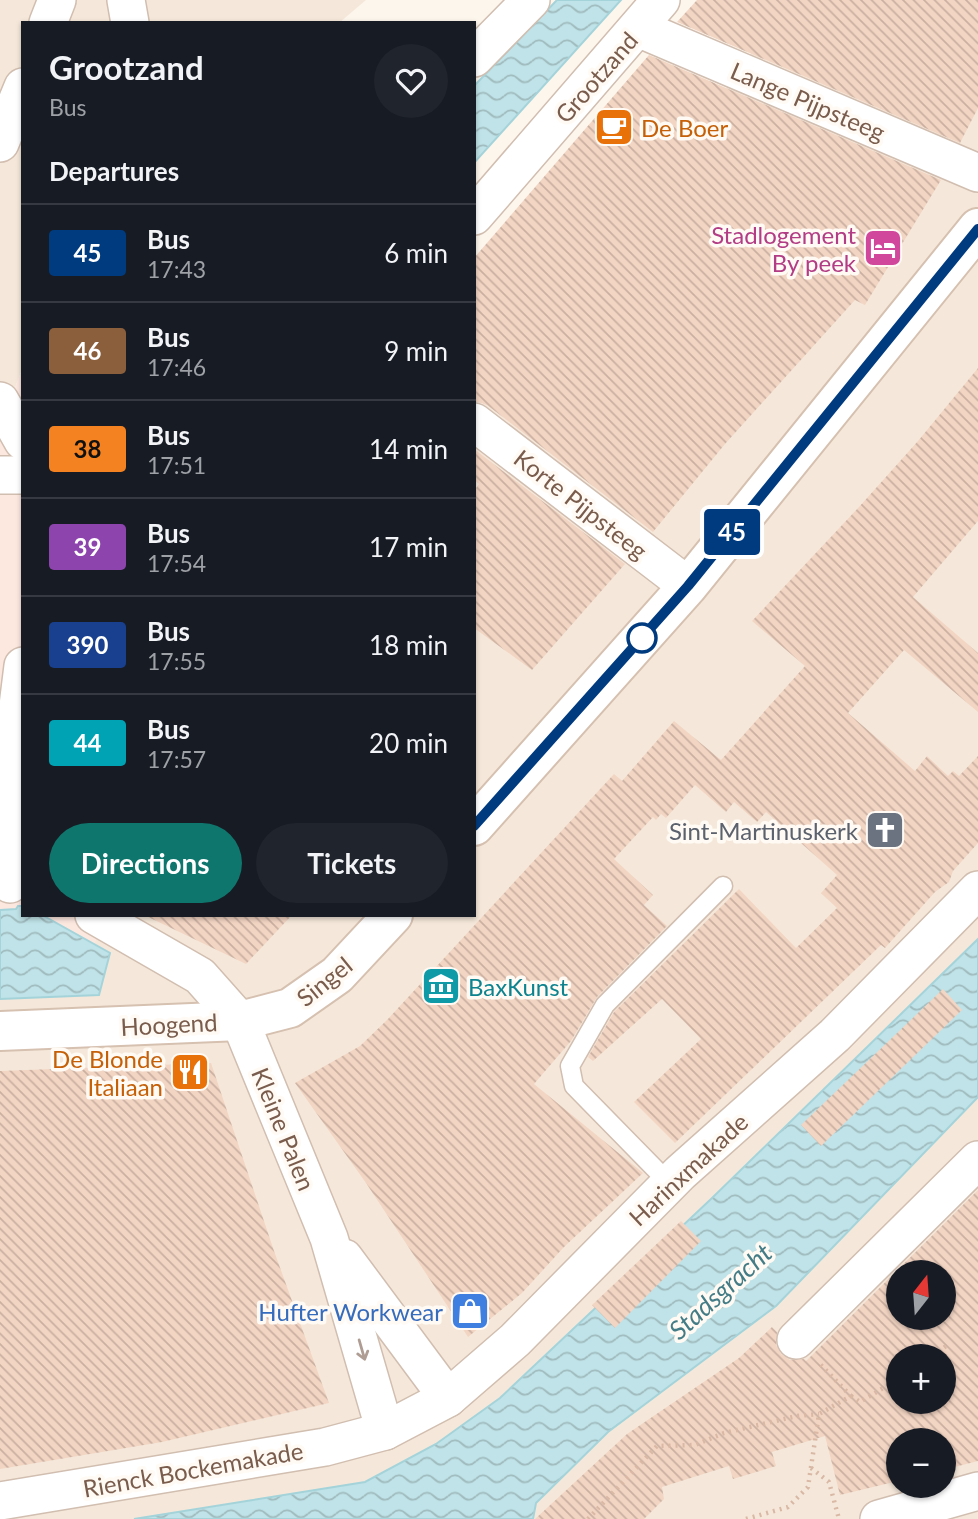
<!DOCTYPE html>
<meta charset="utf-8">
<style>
body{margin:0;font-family:Lato,sans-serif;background:#20242c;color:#f1f3f6;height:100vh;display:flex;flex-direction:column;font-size:26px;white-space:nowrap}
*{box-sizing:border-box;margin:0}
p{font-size:23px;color:#9ea1a6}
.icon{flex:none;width:38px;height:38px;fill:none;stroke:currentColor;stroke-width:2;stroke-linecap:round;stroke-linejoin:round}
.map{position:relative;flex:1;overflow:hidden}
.sheet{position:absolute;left:21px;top:21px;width:455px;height:896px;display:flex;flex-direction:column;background:#171b24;border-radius:0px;box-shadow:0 2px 5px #0004}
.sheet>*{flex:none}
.badge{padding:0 14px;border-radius:5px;font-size:24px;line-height:46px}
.needle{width:46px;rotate:17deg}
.controls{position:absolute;left:886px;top:1260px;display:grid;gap:14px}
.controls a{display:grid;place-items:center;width:70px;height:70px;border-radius:50%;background:#171b24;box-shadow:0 2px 5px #0004;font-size:35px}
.map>.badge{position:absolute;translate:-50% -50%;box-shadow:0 0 0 4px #fff}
h2{padding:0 28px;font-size:26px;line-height:63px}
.round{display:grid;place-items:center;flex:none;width:74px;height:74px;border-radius:37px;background:#20242c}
.summary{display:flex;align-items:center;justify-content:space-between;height:119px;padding:0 28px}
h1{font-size:33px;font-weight:700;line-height:52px}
.action{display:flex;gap:14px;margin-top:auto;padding:14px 28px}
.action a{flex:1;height:80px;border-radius:42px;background:#0f766e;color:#fff;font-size:28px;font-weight:700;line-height:80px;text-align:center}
.action a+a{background:#20242c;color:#f1f3f6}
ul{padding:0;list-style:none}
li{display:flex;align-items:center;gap:21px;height:98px;padding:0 28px;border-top:2px solid #363941}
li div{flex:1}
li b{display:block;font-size:26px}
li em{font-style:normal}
li .badge{min-width:77px;font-weight:700;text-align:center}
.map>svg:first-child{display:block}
.residential{fill:#f5e8da;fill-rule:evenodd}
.commercial{fill:#fde8e0}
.water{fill:url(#water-waves);stroke:#a5d3da;stroke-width:2}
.building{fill:url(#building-back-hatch);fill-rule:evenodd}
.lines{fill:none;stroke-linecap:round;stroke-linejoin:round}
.lane-casing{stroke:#d1beb0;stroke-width:21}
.street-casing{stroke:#d1beb0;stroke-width:40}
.secondary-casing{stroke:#d6c0b0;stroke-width:42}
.path{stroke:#d9b8a5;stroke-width:4.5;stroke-dasharray:2 5;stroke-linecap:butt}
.lane{stroke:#fff;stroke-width:18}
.street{stroke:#fff;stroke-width:37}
.secondary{stroke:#fff;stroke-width:38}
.oneway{stroke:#af9d94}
.line-casing{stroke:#fff;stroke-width:16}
.line{stroke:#003b80;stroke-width:10}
.stop-dot{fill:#fff;stroke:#003b80;stroke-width:3.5}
.labels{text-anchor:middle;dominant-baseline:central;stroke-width:7;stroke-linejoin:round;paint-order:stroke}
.street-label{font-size:24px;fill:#7a5c4d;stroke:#fffaf3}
.food-label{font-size:24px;fill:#c56008;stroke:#fffaf3;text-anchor:start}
.hotel-label{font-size:24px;fill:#b23c85;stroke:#fffaf3;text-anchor:end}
.worship-label{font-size:24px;fill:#5b616d;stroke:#fffaf3;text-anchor:end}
.culture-label{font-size:24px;fill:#0d838f;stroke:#fffaf3;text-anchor:start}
.shop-label{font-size:24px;fill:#366cbe;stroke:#fffaf3;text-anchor:end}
.water-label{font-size:26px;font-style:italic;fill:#437c86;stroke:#fffaf3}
</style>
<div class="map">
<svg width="978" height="1519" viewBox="0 0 978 1519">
<defs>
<pattern id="water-waves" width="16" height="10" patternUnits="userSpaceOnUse" patternTransform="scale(1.75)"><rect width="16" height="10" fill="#bfe3e8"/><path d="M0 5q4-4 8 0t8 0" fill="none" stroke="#a0bbbe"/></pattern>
<pattern id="building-back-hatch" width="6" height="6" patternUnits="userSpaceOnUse" patternTransform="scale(1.75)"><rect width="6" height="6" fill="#f3d5c3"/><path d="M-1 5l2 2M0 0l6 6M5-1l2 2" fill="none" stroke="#cab0a1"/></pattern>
</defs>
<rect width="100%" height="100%" fill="#fdf6ec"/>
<g class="residential">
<path d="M0 0H366L339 23H23V367L0 427Z"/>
<path d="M789 0H978V952L427 1472 200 1519H0V927L108 915H474V415L673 163Z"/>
<path d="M978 1082V1519H524L529 1496ZM898 1272H943V1318H898ZM898 1356H943V1402H898ZM898 1440H943V1486H898Z"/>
</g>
<path class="commercial" d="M23 367V915H108L88 957 0 927V427Z"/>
<g class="water">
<path d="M557 0H621L474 163V86Z"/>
<path d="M18 906H23V915H42L110 953 99 995 0 999V910L16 909Z"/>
<path d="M978 939V1097L776 1306 608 1432 536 1503 533 1519H134L365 1482 436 1444 500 1398 711 1199Z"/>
</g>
<g class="building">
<path d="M697 0H978V108L960 143 677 22Z"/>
<path d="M649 55 941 180 865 305 855 300 725 444 653 532 487 405 474 401V258Z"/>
<path d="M978 368V521L913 597 978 653V712L904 650 848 713 915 771 927 756 948 776 953 771 959 776 978 756V843L953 871 949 882 935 892 885 948 881 945 675 1143 634 1102 701 1039 662 999 593 1061 588 1057 614 1012 739 889 796 948 837 908 821 893 837 875 766 812 757 822 734 802 726 812 695 785 666 818 661 814 656 820 653 817 614 859 653 895 644 905 667 926 597 997 571 1041 534 1084 643 1173 564 1247 522 1293 468 1337 366 1183 295 1083 360 1046 387 1020 614 774 622 781 674 721 721 760 805 666 752 621 859 507 918 441Z"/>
<path d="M474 449 625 564 532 670 474 628V491L479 484 474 480Z"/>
<path d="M144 915H292L246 964Z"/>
<path d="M943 989 962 1010 821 1146 801 1125Z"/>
<path d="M211 1063 274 1251 329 1403 162 1442 0 1469V1071Z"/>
<path d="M978 1190V1461L943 1470V1440H898V1481L840 1495 825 1436 772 1452 776 1466 733 1479 729 1466 662 1487 664 1499 644 1519H535L627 1434 739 1358 772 1327 777 1332 776 1345 781 1354 790 1360 804 1359 806 1361ZM898 1272H943V1318H898ZM898 1356H943V1402H898Z"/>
<path d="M681 1221 701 1241 615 1328 592 1305Z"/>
</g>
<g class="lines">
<g class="lane-casing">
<path id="lane" d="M670 1184 574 1086 570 1066 605 1005 723 886"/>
</g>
<g class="street-casing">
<g id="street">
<path d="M126 0 130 23"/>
<path d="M48 23 57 0"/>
<path d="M638 28 978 173"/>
<path d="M474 58 531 0"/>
<path d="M0 143 23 87"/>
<path d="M474 216 661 0"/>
<path d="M0 401 23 441"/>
<path d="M474 422 688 586"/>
<path d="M0 475H23"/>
<path d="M10 884 12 754 23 666"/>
<path d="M94 915 200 976 240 1021 329 1238 385 1431"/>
<path d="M344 1258 448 1398"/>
<path d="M796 1340 978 1160"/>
<path d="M0 1501 325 1447 385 1431 448 1398 515 1340 680 1173 835 1035 978 890"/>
<path d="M879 1519 978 1491"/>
</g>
</g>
<g class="secondary-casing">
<g id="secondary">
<path d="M474 826 688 586 978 228"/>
<path d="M0 1031 240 1021 290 1008 337 975 393 915"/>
</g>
</g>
<g class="path">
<path d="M933 1356 946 1346"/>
<path d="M851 1396 860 1402 898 1379"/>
<path d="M811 1468 829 1482 839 1519"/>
<path d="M588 1519 657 1446 695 1445 724 1433 797 1416 819 1414"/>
<path d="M746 1519 788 1507 808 1487 819 1414 851 1396 820 1364"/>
</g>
<use href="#lane" class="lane"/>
<use href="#street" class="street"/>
<use href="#secondary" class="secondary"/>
</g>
<defs><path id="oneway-shaft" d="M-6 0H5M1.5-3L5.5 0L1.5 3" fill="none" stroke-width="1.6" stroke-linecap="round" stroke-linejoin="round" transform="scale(1.75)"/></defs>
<use class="oneway" href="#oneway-shaft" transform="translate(362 1350) rotate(74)"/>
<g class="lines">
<g class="line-casing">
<path id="line" d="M474 826 688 586 978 229"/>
</g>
<use href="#line" class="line"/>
</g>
<defs>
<g id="cafe-square" transform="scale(2.0125)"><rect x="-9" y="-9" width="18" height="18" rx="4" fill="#e8710a" stroke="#fffaf3"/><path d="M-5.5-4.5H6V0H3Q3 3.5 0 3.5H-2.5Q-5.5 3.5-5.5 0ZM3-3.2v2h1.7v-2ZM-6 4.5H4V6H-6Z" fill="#fff"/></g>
<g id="hotel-square" transform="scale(2.0125)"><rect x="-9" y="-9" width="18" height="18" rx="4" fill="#d1479c" stroke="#fffaf3"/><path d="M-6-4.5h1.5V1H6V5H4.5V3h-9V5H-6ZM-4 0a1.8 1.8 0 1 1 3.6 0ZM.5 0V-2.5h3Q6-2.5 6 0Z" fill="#fff"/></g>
<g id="church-square" transform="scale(2.0125)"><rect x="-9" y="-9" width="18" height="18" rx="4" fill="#6b7280" stroke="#fffaf3"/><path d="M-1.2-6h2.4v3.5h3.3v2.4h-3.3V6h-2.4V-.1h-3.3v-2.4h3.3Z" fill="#fff"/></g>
<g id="museum-square" transform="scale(2.0125)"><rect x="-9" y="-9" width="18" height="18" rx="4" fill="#0f9aa8" stroke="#fffaf3"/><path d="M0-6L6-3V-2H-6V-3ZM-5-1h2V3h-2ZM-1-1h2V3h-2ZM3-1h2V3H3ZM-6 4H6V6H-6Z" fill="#fff"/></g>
<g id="restaurant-square" transform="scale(2.0125)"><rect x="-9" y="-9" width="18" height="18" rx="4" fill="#e8710a" stroke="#fffaf3"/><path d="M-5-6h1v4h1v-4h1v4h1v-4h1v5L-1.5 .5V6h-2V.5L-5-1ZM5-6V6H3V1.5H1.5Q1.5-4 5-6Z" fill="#fff"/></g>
<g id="shop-square" transform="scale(2.0125)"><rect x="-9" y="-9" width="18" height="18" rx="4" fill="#3f7fe0" stroke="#fffaf3"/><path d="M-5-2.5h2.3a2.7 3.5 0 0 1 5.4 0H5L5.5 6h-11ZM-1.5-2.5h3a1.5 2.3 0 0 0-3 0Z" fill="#fff"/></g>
</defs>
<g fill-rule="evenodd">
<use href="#cafe-square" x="614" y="127"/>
<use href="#hotel-square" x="883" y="248"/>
<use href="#church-square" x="885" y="830"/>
<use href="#museum-square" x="441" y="986"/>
<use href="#restaurant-square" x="190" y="1072"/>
<use href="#shop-square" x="470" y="1311"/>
</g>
<circle class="stop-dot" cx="642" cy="638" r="14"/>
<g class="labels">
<g class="street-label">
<text transform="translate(596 77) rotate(-49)">Grootzand</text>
<text transform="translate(808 101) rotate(23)">Lange Pijpsteeg</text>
<text transform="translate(581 504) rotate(38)">Korte Pijpsteeg</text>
<text transform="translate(324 981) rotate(-39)">Singel</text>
<text transform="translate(169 1024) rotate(-3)">Hoogend</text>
<text transform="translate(284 1129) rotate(68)">Kleine Palen</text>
<text transform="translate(688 1169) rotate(-43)">Harinxmakade</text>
<text transform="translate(193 1469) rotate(-10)">Rienck Bockemakade</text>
</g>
<g class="food-label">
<text x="641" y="127">De Boer</text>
<text x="163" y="1058" text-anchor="end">De Blonde<tspan x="163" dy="28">Italiaan</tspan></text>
</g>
<g class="hotel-label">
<text x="856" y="234">Stadlogement<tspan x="856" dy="28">By peek</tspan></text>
</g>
<g class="worship-label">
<text x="858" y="830">Sint-Martinuskerk</text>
</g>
<g class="culture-label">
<text x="468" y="986">BaxKunst</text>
</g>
<g class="shop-label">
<text x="443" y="1311">Hufter Workwear</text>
</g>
<g class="water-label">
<text transform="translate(720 1291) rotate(-42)">Stadsgracht</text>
</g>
</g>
</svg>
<div class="controls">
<a><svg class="needle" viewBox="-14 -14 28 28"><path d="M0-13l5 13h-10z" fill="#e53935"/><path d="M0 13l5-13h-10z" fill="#9ea1a6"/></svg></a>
<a>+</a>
<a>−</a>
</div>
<b class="badge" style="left:732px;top:532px;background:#003b80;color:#fff">45</b>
<section class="sheet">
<div class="summary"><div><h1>Grootzand</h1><p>Bus</p></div><a class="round"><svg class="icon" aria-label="heart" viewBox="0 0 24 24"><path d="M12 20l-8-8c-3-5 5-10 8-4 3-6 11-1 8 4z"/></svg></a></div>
<h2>Departures</h2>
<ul>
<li><span class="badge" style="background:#003b80;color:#fff">45</span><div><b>Bus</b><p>17:43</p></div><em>6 min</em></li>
<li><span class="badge" style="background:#8b5e3c;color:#fff">46</span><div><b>Bus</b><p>17:46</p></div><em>9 min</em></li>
<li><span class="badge" style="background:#f58220;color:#111">38</span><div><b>Bus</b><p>17:51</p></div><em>14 min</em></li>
<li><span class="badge" style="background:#8e44ad;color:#fff">39</span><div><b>Bus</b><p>17:54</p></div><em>17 min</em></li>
<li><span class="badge" style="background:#19408f;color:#fff">390</span><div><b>Bus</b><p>17:55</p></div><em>18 min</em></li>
<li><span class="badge" style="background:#00a3b4;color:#fff">44</span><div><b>Bus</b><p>17:57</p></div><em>20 min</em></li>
</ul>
<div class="action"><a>Directions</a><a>Tickets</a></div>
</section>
</div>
